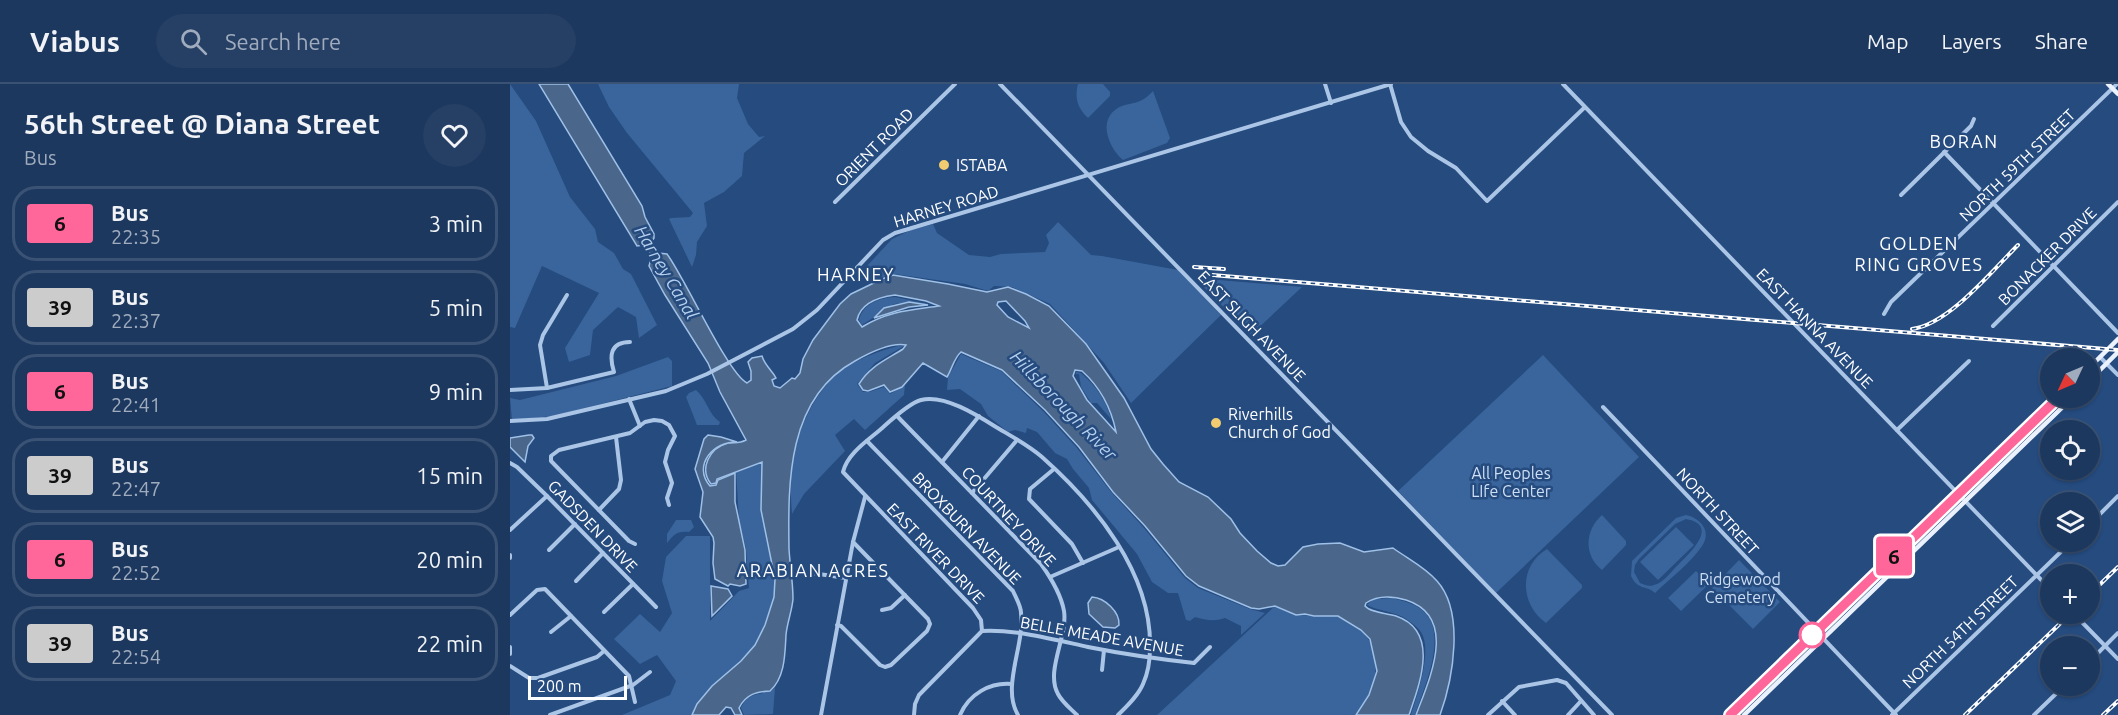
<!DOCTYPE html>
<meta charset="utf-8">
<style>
body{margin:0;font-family:Ubuntu,sans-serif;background:#253f65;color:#f1f3f6;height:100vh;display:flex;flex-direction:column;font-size:22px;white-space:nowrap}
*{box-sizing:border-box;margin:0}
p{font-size:20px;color:#a0acbd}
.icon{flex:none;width:33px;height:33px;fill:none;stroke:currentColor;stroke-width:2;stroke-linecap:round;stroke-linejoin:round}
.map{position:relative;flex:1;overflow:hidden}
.sheet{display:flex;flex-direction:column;background:#1c385f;width:510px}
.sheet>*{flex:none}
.badge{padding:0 12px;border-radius:4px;font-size:21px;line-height:39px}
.needle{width:39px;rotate:226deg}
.buttons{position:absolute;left:1530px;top:264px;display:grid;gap:12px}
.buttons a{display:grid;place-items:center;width:60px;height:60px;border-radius:50%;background:#1c385f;box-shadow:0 2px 4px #0004,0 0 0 2px #3a5274;font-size:30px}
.scale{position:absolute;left:18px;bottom:15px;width:99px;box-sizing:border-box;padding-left:6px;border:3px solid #fff;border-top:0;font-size:16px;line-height:21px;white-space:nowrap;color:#fff;-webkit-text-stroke:4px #254b7f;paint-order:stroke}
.map>.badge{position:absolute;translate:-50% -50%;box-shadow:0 0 0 3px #fff}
.round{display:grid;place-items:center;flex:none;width:63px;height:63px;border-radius:32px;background:#253f65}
.head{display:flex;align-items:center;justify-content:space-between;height:102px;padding:0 24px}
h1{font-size:28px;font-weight:700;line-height:45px}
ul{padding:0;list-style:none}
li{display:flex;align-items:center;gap:18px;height:75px;margin:0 12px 9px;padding:0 12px;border:3px solid #3a5274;border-radius:24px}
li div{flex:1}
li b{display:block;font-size:22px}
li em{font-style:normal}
li .badge{min-width:66px;font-weight:700;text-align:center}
header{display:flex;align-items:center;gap:36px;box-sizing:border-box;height:84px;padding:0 30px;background:#1c385f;border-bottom:2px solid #3a5274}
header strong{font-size:28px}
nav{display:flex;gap:33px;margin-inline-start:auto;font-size:21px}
.search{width:420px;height:54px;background:#253f65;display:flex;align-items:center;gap:15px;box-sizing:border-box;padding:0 21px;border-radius:33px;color:#a0acbd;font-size:22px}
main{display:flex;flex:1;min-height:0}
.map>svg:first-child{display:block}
.green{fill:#39659c;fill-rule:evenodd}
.water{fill:#4a668b;stroke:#9fc0e7;stroke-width:1.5;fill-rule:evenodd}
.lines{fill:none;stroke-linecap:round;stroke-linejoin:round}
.minor{stroke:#abc5e6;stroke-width:4}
.major{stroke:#ecf2fd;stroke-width:4.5}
.rail-casing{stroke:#fff;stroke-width:4}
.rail{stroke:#254b7f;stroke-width:1.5;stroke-dasharray:4.5;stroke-linecap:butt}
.line-casing{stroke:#fff;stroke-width:14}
.line{stroke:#f69;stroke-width:9}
.poi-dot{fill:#f0cb6f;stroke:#254b7f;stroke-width:2}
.stop-dot{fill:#fff;stroke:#f69;stroke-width:3}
.labels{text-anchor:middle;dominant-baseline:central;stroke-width:5;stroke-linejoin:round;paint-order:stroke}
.street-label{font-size:16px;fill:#fff;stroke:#254b7f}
.poi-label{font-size:16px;fill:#fff;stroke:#254b7f;text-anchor:start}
.park-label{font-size:16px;fill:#cedff5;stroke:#254b7f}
.neighbourhood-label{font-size:18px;letter-spacing:1.5px;fill:#fff;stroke:#254b7f}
.water-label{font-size:18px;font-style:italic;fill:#b6cfee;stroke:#254b7f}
</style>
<header>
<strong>Viabus</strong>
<div class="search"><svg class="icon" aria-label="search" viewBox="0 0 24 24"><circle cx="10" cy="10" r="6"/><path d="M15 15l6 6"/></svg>Search here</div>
<nav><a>Map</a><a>Layers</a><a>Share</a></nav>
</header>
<main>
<section class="sheet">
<div class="head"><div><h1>56th Street @ Diana Street</h1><p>Bus</p></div><a class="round"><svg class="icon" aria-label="heart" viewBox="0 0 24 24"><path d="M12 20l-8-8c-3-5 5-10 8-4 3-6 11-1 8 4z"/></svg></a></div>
<ul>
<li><span class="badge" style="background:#f69;color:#111">6</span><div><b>Bus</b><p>22:35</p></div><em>3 min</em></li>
<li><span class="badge" style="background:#ccc;color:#111">39</span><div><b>Bus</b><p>22:37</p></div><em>5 min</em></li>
<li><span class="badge" style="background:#f69;color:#111">6</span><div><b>Bus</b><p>22:41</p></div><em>9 min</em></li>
<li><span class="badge" style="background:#ccc;color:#111">39</span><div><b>Bus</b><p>22:47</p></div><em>15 min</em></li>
<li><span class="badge" style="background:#f69;color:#111">6</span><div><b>Bus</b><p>22:52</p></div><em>20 min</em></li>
<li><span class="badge" style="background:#ccc;color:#111">39</span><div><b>Bus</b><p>22:54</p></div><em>22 min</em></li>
</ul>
</section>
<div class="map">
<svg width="1608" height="631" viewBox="0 0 1608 631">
<rect width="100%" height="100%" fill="#254b7f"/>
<g class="green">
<path d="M0 0 26 37 60 113 85 145 88 158 104 169 113 185 121 190 147 241 129 254 126 233 108 223 83 246 80 271 59 278 55 264 89 209 32 182 5 244 0 243Z"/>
<path d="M88 0H229L227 14 238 40 249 53 255 52 234 69 232 92 214 108 194 119 197 142 187 158 186 171 182 183 159 135 161 134 180 133 183 129 117 49 99 23Z"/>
<path d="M568 0H593L600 8V12L578 34C568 25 564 14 568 0Z"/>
<path d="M643 7 660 54 657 59 613 76C600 65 588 39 605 26 613 19 623 21 632 16 636 14 640 10 643 7Z"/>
<path d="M548 138 581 171 592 172 668 186 711 231 621 319 594 279 540 220 502 203 484 202 478 207 455 200 384 190 366 195 368 191 356 183 382 155 401 146 423 140 427 149 459 171 480 173 491 170 535 168 539 159 536 151Z"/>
<path d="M685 194 792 203 741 251Z"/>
<path d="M385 213 423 221 399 218 384 220 352 241 349 236C353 219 370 214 385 213Z"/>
<path d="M388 262H394L365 279 347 300 353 308H359L374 303 380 310 395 301 394 311 355 346 344 335 325 351 335 367 294 410 282 430C281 416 280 401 281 388 284 353 304 306 332 286 349 274 369 267 388 262Z"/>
<path d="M451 270 491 287 534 328 567 364 602 409 634 444 675 494 688 504 740 525 755 529 731 551V542L715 534C704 538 695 536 685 533L680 537 676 536 668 509H658L642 498 627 470 582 416 579 404 563 385 557 375 545 369 527 348 517 344 516 349 505 346 498 348 478 332 471 320 450 305 437 306 438 293Z"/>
<path d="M1033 271 1129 373 986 509 888 407Z"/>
<path d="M158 273 162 277V302L44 332 2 336 0 314 10 316 106 292Z"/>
<path d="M566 288 571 289C586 302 596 316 601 335L587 319H581L571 303 569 290H566Z"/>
<path d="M186 306C197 315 198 330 210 338L209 341H187L176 313 179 309Z"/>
<path d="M252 377 251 426 265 495 264 513 255 541 245 561 231 577 202 602 187 619 182 631H112L160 611 166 597 147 571 130 580 104 555 130 530 150 548 162 529 152 497 156 473 176 452H200V537L229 507 239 504 236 465 229 436 226 386Z"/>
<path d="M1092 431 1116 457V461L1092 486C1073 471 1075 446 1092 431Z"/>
<path d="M1176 431C1191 434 1202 448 1192 462 1181 479 1159 495 1145 509 1137 501 1128 507 1121 492L1122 477 1166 434ZM1176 435C1210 441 1180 469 1169 480 1162 486 1154 499 1144 501 1139 503 1135 501 1130 499L1124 488 1125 481 1129 475 1165 440Z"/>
<path d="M166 436H181L184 443 179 448C166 447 165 450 157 459V450Z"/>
<path d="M1166 443 1184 461 1148 496 1130 478Z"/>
<path d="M1037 465 1072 501V504L1036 539C1010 521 1008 482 1037 465Z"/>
<path d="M1229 476 1270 518 1243 545 1202 504Z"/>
<path d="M1186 487 1199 500 1171 527 1158 514Z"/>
<path d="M882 514C893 517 903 519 912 526 940 548 914 604 905 631H901C907 611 923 566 911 548 907 542 899 537 893 533 881 527 868 527 857 521L863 515Z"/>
<path d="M765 522C779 530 793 532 809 532 815 532 822 531 828 532 833 534 840 538 844 541 877 563 868 605 846 631H647Z"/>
<path d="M265 604 263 630 234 631 231 624C240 604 253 614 265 604Z"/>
</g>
<g class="water">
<path d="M29 0H58L132 122 135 133 144 150V154L141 159 148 169 157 170C175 194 218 290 237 299L241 296V287L238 278 242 274 252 272C255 282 262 286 266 294L262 296 264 302 270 304 282 294 285 295 290 289 293 275 303 256 330 220 341 210 372 195 383 191 438 200 477 208 498 203 516 210 539 222 576 260 614 314 641 365 653 380 669 398 698 413 721 435 730 449 747 467 761 479 768 482 775 481 793 463 808 460 830 459 854 468 883 464C898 475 915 483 927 497 955 528 943 595 930 631H906C919 596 949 533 896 516 882 512 868 511 856 519L855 522C861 529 877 529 886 532 930 547 910 599 899 631H846L859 611 867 587 860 555 851 546 828 532H804L795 530 786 531 765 522 749 525 741 524 689 502 676 492 635 442 603 408 569 363 535 326 492 286 451 268C444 274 442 285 437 293L413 279 392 303 380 308 374 301 358 307 353 306 349 300C360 282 376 276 393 265L396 261C380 258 359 269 345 277 277 314 278 398 279 465 280 482 283 498 283 515 282 527 277 539 276 551 275 570 275 594 260 607 246 608 236 610 229 624L232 631H225L221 624 216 623 209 631H182L187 620 202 602 231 577 245 561 255 541 264 513 265 495 251 426 252 378 207 395 206 399 201 400C189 385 199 364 218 359 225 358 229 360 236 356L210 308 198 279 155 211 139 182C142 173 142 168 134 161L127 162ZM385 211 416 217 429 222C401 226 378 227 352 243L347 236C351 218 369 213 385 211ZM496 217 515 237 519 244 498 233 487 221 488 218ZM565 286 572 287C591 304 601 323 606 348L577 316 563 292Z"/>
<path d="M399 218 418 221 399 223 364 234 374 224Z"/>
<path d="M19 351H22L24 354 18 362 15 378 0 363V354Z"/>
<path d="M198 351 211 353 227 358C204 357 182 381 200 402L206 401 208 396 225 389V418L235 466 236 500 230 502 220 500 218 502 205 495 203 479 204 459 203 453 190 433 193 408 185 385 194 355Z"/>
<path d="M201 502 218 505 222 512 202 532Z"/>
<path d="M582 513C595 514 610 528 609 541L605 544 593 543 579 530 578 519Z"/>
</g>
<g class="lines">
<g class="minor">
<path d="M490 0 1102 631"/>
<path d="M815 0 821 19"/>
<path d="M880 0 891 38 901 53 918 67 946 84 977 117 1074 24"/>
<path d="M1053 0 1540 505"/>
<path d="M1434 68 1608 249"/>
<path d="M1391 111 1461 42 1464 35"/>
<path d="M325 118 445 0"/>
<path d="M1374 230 1381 218 1607 0"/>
<path d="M1483 242 1608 118"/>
<path d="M1590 273 1608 291"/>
<path d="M37 304 30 261 33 251 57 211"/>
<path d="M0 306 37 304 104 288C99 272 100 258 120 258"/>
<path d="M119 315 130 342"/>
<path d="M1093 323 1386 631"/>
<path d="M387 332 531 480C541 494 551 510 554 527 558 552 535 587 548 610 552 618 560 624 567 631"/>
<path d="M0 337 37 335 156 307 197 290 283 245 307 226 373 156 385 149 881 0"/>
<path d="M1387 346 1459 277"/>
<path d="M357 357 503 507C506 514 511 522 511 529 515 561 491 603 508 631"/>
<path d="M432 378 469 332"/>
<path d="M0 379 7 383 37 412 146 523"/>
<path d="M544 385 520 405 519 415 562 460 573 479"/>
<path d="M462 409 507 356"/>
<path d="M89 426 109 405 111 396 106 353"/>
<path d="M1580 440 1608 412"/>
<path d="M0 446 37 412"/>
<path d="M125 460 119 457 41 377V372L49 366 120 349 135 338 144 336 152 337 159 341 165 352 158 366 155 378 162 399 157 414 159 421"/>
<path d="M39 466 65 440"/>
<path d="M0 471V474"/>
<path d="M302 489 336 494"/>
<path d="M540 493 609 463"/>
<path d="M66 497 93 469"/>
<path d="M372 526 381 524 395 511"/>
<path d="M94 528 123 500"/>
<path d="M1564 530 1608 575"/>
<path d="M0 531 27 506 35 505 119 592 125 618"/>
<path d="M327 541 331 542 370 581 375 583 381 581 417 547 420 540 418 535 343 458"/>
<path d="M472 547C505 545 546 556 578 563 613 570 648 575 684 579L700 563"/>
<path d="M41 548 61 532"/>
<path d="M0 563V570"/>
<path d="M1580 577 1608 549"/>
<path d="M0 582 19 594H28L87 573 94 567"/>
<path d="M592 586 594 566"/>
<path d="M992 617 1005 631"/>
<path d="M40 631 123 601 140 588"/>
<path d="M311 631 343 458 355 413"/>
<path d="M404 631 405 620 409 611 472 547 471 536 463 524 333 388C337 370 357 357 371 345 380 337 399 319 411 316 434 310 467 331 486 343 501 352 518 361 532 373 585 420 642 489 640 564 640 576 638 589 633 600 628 612 617 622 608 631"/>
<path d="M450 631C459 610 480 598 502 600"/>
<path d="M978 631 1009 603 1047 596 1056 599 1084 631"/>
<path d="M1058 631 1071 617"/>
<path d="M1382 631 1561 458"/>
<path d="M1524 631 1554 602"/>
</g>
<g class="major">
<path d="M1598 0 1608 10"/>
<path d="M1580 283 1608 255"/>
<path d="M1580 296 1608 268"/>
<path d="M1220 631 1548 314"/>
<path d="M1234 631 1562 314"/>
</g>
<g class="rail-casing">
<g id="rail">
<path d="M684 183 714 185"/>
<path d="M702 191 1608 266"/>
<path d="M1402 245C1438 241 1482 187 1508 161"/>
<path d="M1580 510 1608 483"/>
<path d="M1455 631 1560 530"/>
<path d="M1593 631 1608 617"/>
</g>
</g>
<use href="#rail" class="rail"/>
</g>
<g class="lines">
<g class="line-casing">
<path id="line" d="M1220 631 1548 314"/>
</g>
<use href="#line" class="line"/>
</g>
<g class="poi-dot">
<circle cx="434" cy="81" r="6"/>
<circle cx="706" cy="339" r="6"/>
</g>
<circle class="stop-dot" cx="1302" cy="551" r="12"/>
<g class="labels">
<g class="street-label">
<text transform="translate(364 63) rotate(-45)">ORIENT ROAD</text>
<text transform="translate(1507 81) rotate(-44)">NORTH 59TH STREET</text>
<text transform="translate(436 122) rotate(-17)">HARNEY ROAD</text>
<text transform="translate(1537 172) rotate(-45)">BONACKER DRIVE</text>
<text transform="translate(742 242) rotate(46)">EAST SLIGH AVENUE</text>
<text transform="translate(1305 244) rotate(46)">EAST HANNA AVENUE</text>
<text transform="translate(1208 427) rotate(47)">NORTH STREET</text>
<text transform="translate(499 432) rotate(47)">COURTNEY DRIVE</text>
<text transform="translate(83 442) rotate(46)">GADSDEN DRIVE</text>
<text transform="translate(457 444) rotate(46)">BROXBURN AVENUE</text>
<text transform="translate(426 469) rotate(46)">EAST RIVER DRIVE</text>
<text transform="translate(1450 548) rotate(-44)">NORTH 54TH STREET</text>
<text transform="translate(592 552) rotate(10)">BELLE MEADE AVENUE</text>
</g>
<g class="poi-label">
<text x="446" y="81">ISTABA</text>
<text x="718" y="330">Riverhills<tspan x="718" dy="18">Church of God</tspan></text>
</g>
<g class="park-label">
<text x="1001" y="389">All Peoples<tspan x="1001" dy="18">LIfe Center</tspan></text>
<text x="1230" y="495">Ridgewood<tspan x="1230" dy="18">Cemetery</tspan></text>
</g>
<g class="neighbourhood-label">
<text x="1454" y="57">BORAN</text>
<text x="1409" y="159">GOLDEN<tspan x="1409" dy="21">RING GROVES</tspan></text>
<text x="346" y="190">HARNEY</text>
<text x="303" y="486">ARABIAN ACRES</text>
</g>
<g class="water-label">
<text transform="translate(157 188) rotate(59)">Harney Canal</text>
<text transform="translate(554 321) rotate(46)">Hillsborough River</text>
</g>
</g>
</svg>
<div class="buttons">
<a><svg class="needle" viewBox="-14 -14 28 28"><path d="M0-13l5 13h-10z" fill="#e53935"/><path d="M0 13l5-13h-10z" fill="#a0acbd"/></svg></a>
<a><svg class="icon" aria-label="locate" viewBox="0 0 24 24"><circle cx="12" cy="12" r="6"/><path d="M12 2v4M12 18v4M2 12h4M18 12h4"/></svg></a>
<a><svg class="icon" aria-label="layers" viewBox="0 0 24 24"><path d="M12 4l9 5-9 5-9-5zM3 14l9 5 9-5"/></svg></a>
<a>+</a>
<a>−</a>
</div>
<div class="scale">200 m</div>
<b class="badge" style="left:1384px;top:472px;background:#f69;color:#111">6</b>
</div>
</main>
